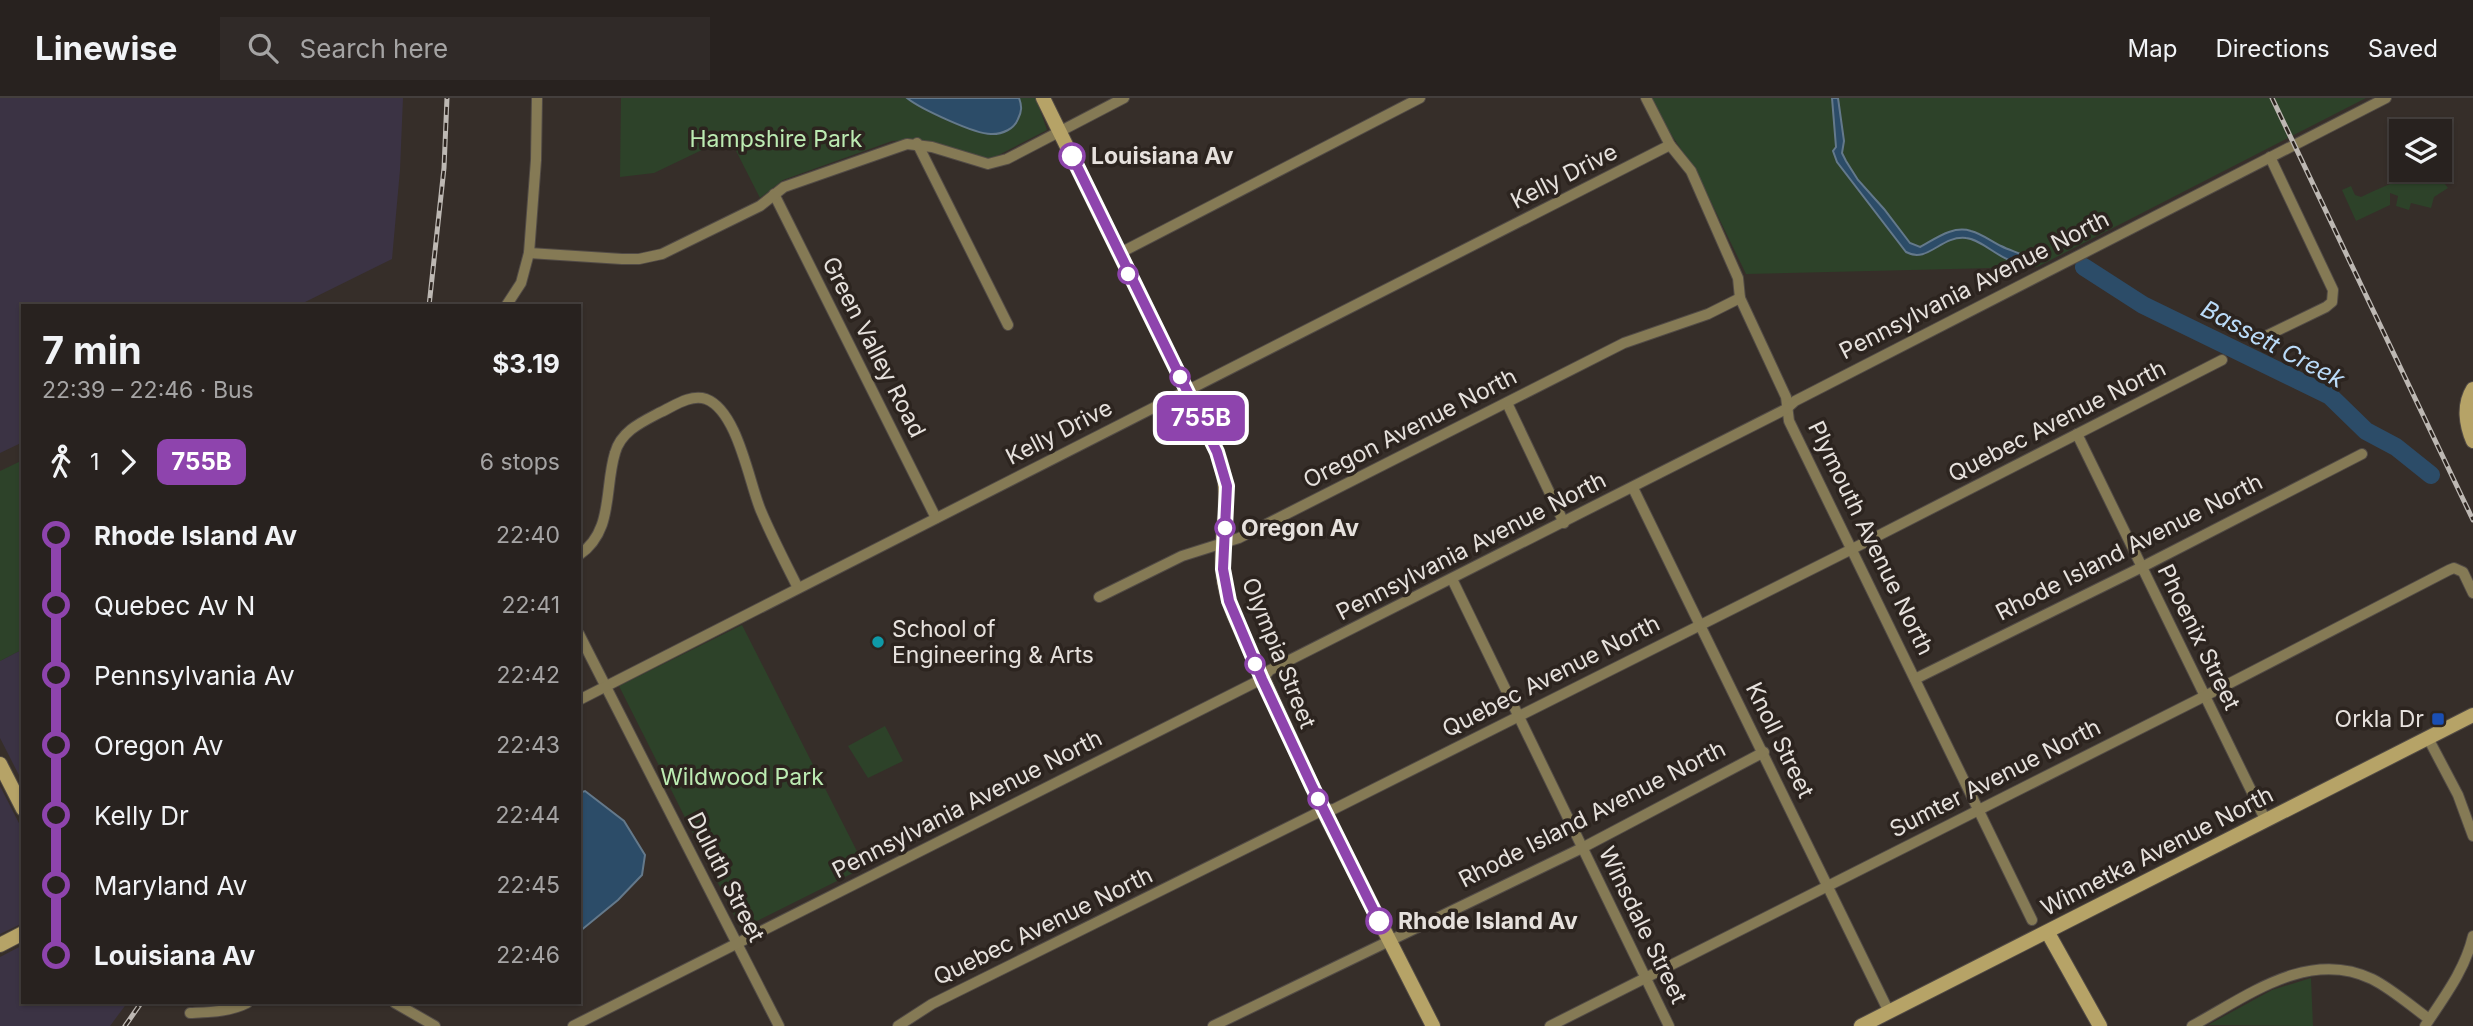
<!DOCTYPE html>
<meta charset="utf-8">
<style>
body{margin:0;font-family:Inter,sans-serif;background:#302a28;color:#f1f3f6;height:100vh;display:flex;flex-direction:column;font-size:26px;white-space:nowrap}
*{box-sizing:border-box;margin:0}
p{font-size:23px;color:#a5a4a4}
.icon{flex:none;width:38px;height:38px;fill:none;stroke:currentColor;stroke-width:2;stroke-linecap:round;stroke-linejoin:round}
.map{position:relative;flex:1;overflow:hidden}
.panel{position:absolute;left:21px;top:206px;width:560px;height:700px;display:flex;flex-direction:column;background:#28221f;border-radius:0px;box-shadow:0 2px 5px #0004,0 0 0 2px #443f3d}
.panel>*{flex:none}
.badge{padding:0 14px;border-radius:10px;font-size:24px;line-height:46px}
.fabs{position:absolute;left:2389px;top:21px;display:grid;gap:14px}
.fabs a{display:grid;place-items:center;width:63px;height:63px;border-radius:0px;background:#28221f;box-shadow:0 2px 5px #0004,0 0 0 2px #443f3d;font-size:35px}
.map>.badge{position:absolute;translate:-50% -50%;box-shadow:0 0 0 4px #fff}
.legs{display:flex;align-items:center;gap:10px;height:77px;padding:0 21px;font-size:23px}
.legs p{margin-inline-start:auto}
.summary{display:flex;align-items:center;justify-content:space-between;height:119px;padding:0 21px}
h1{font-size:38px;font-weight:700;line-height:52px}
ul{padding:0 21px;list-style:none}
li{display:flex;align-items:center;gap:24px;height:70px;font-size:26px}
li i{display:grid;place-items:center;width:10px;height:100%;margin:0 9px;background:currentColor}
li i::after{content:'';width:18px;height:18px;margin:-9px;border:5px solid;border-radius:50%;background:#28221f}
li p{margin-inline-start:auto}
li:first-child i{background:linear-gradient(#0000 50%,currentColor 0)}
li:last-child i{background:linear-gradient(currentColor 50%,#0000 0)}
header{display:flex;align-items:center;gap:42px;box-sizing:border-box;height:98px;padding:0 35px;background:#28221f;border-bottom:2px solid #443f3d}
header strong{font-size:33px}
nav{display:flex;gap:38px;margin-inline-start:auto;font-size:24px}
.search{width:490px;height:63px;background:#302a28;display:flex;align-items:center;gap:18px;box-sizing:border-box;padding:0 24px;border-radius:0px;color:#a5a4a4;font-size:26px}
.map>svg:first-child{display:block}
.industrial{fill:#3b3344}
.green{fill:#2d4229}
.water{fill:#2c4c68;stroke:#64798b;stroke-width:2}
.lines{fill:none;stroke-linecap:round;stroke-linejoin:round}
.river{stroke:#2c4c68;stroke-width:18}
.street-casing{stroke:#524b46;stroke-width:12}
.secondary-casing{stroke:#524b46;stroke-width:16}
.street{stroke:#857a55;stroke-width:10}
.secondary{stroke:#b6a367;stroke-width:14}
.rail-casing{stroke:#bdb8b3;stroke-width:5}
.rail{stroke:#2c241f;stroke-width:2.5;stroke-dasharray:8;stroke-linecap:butt}
.line-1-casing{stroke:#fff;stroke-width:16}
.line-1{stroke:#8e44ad;stroke-width:10}
.stop-1-dot{fill:#fff;stroke:#8e44ad;stroke-width:3.5}
.culture-dot{fill:#0f9aa8;stroke:#2c241f;stroke-width:2.5}
.transit-dot{fill:#1a4fb4;stroke:#2c241f;stroke-width:2.5}
.labels{text-anchor:middle;dominant-baseline:central;stroke-width:7;stroke-linejoin:round;paint-order:stroke}
.park-label{font-size:23px;fill:#bcebb2;stroke:#2c241f}
.stop-label{font-size:23px;font-weight:bold;fill:#e6e1dd;stroke:#2c241f;text-anchor:start}
.street-label{font-size:23px;fill:#e6e1dd;stroke:#2c241f}
.poi-label{font-size:23px;fill:#e6e1dd;stroke:#2c241f;text-anchor:start}
.water-label{font-size:24px;font-style:italic;fill:#badbf9;stroke:#2c241f}
</style>
<header>
<strong>Linewise</strong>
<div class="search"><svg class="icon" aria-label="search" viewBox="0 0 24 24"><circle cx="10" cy="10" r="6"/><path d="M15 15l6 6"/></svg>Search here</div>
<nav><a>Map</a><a>Directions</a><a>Saved</a></nav>
</header>
<div class="map">
<svg width="2473" height="928" viewBox="0 0 2473 928">
<rect width="100%" height="100%" fill="#362e29"/>
<g class="industrial">
<path d="M0 0H403L400 72 392 161 297 208H23V344L0 355Z"/>
<path d="M23 551V685L0 640V563Z"/>
<path d="M0 688 23 733V825L0 836Z"/>
<path d="M23 847V905H127L110 928H0V859Z"/>
</g>
<g class="green">
<path d="M621 0H1036L1047 32 997 58 988 60 916 42 892 43 783 82 760 100 729 39 654 75 620 79Z"/>
<path d="M1650 0H2366L2037 169 1746 176 1697 75 1662 23Z"/>
<path d="M2434 72 2448 90 2434 99 2431 110 2411 105 2409 112 2396 108 2398 98 2390 95V107L2356 123 2342 92 2351 88 2355 97 2361 99C2385 87 2408 79 2434 72Z"/>
<path d="M23 362V551L0 563V373Z"/>
<path d="M742 527 865 769 741 831 619 588Z"/>
<path d="M885 628 903 663 868 680 848 648Z"/>
<path d="M2311 880 2313 928 2208 927 2272 892Z"/>
</g>
<g class="water">
<path d="M907 0H1019C1022 8 1022 13 1018 21 1014 31 1003 36 992 36 976 37 919 10 907 0Z"/>
<path d="M1832 0H1838L1844 43 1842 55 1846 63 1858 82 1884 111 1910 145 1920 149C1935 141 1953 127 1971 133 1982 136 1991 143 2001 148 2011 153 2021 155 2031 161 2008 174 1987 142 1966 140 1941 137 1928 166 1906 154L1837 64 1833 53 1836 49Z"/>
<path d="M585 693 624 723 645 757 642 777 618 802 579 834V695Z"/>
</g>
<g class="lines">
<path class="river" d="M2084 169 2143 207 2330 298 2366 333 2396 349 2431 377"/>
<g class="street-casing">
<g id="street">
<path d="M1646 0 1670 47 1691 73 1738 180 1740 200 1786 299 1789 323 2032 822"/>
<path d="M917 45 1008 227"/>
<path d="M774 96 936 420"/>
<path d="M529 155 622 161H639L662 156 760 108 784 89 907 46 932 49 988 66 1007 61 1124 0"/>
<path d="M1118 156 1420 0"/>
<path d="M506 208 521 185 529 155 536 62 537 0"/>
<path d="M2264 239 2326 209 2332 204 2333 192 2270 59"/>
<path d="M1507 305 1564 425"/>
<path d="M2077 336 2266 723"/>
<path d="M1633 390 1889 914"/>
<path d="M579 457C614 433 604 391 615 355 621 333 642 324 661 314 674 308 690 296 706 301 738 313 749 385 761 413 772 439 785 464 798 490"/>
<path d="M1452 481 1669 928"/>
<path d="M1099 499 1182 458 1239 440 1624 245 1708 216 1740 200"/>
<path d="M579 536 779 928"/>
<path d="M1915 581 2142 469 2362 356"/>
<path d="M579 602 1670 47"/>
<path d="M2428 640 2458 697 2473 738"/>
<path d="M395 905 435 928"/>
<path d="M190 915C210 914 229 914 247 905"/>
<path d="M573 928 1262 581 1270 572 1786 311 1795 303 2386 0"/>
<path d="M898 928 932 906 1323 712 1334 711 1858 448 2222 262"/>
<path d="M1213 928 1582 750 1764 654"/>
<path d="M1550 928 2205 598 2449 472 2454 470 2463 474 2473 495"/>
<path d="M2192 928C2246 899 2308 850 2372 881 2392 891 2411 908 2429 921"/>
<path d="M2425 928C2444 899 2465 872 2473 838"/>
</g>
</g>
<g class="secondary-casing">
<g id="secondary">
<path d="M1043 0 1217 354C1235 399 1219 430 1223 474 1224 489 1229 503 1234 517L1323 712 1433 928"/>
<path d="M2473 291C2463 307 2466 327 2473 343"/>
<path d="M0 666 23 711"/>
<path d="M2048 835 2100 928"/>
<path d="M0 847 23 835"/>
<path d="M1861 928 2473 617"/>
</g>
</g>
<use href="#street" class="street"/>
<use href="#secondary" class="secondary"/>
<g class="rail-casing">
<g id="rail">
<path d="M2272 0 2473 422"/>
<path d="M429 208 444 70 447 0"/>
<path d="M125 928 141 905"/>
</g>
</g>
<use href="#rail" class="rail"/>
</g>
<g class="lines">
<g class="line-1-casing">
<path id="line-1" d="M1072 58 1217 354 1227 388 1223 471 1229 503 1262 581 1313 690 1379 823"/>
</g>
<use href="#line-1" class="line-1"/>
</g>
<g class="stop-1-dot">
<circle cx="1072" cy="58" r="12"/>
<circle cx="1128" cy="176" r="9"/>
<circle cx="1180" cy="279" r="9"/>
<circle cx="1225" cy="430" r="9"/>
<circle cx="1255" cy="566" r="9"/>
<circle cx="1318" cy="701" r="9"/>
<circle cx="1379" cy="823" r="12"/>
</g>
<circle class="culture-dot" cx="878" cy="544" r="7"/>
<rect class="transit-dot" x="2431" y="614" width="14" height="14" rx="3.5"/>
<g class="labels">
<g class="park-label">
<text x="776" y="41">Hampshire Park</text>
<text x="742" y="679">Wildwood Park</text>
</g>
<g class="stop-label">
<text x="1091" y="58">Louisiana Av</text>
<text x="1241" y="430">Oregon Av</text>
<text x="1398" y="823">Rhode Island Av</text>
</g>
<g class="street-label">
<text transform="translate(1564 78) rotate(-27)">Kelly Drive</text>
<text transform="translate(1974 187) rotate(-27)">Pennsylvania Avenue North</text>
<text transform="translate(874 249) rotate(63)">Green Valley Road</text>
<text transform="translate(2057 323) rotate(-27)">Quebec Avenue North</text>
<text transform="translate(1410 330) rotate(-27)">Oregon Avenue North</text>
<text transform="translate(1059 334) rotate(-27)">Kelly Drive</text>
<text transform="translate(1871 440) rotate(64)">Plymouth Avenue North</text>
<text transform="translate(1471 448) rotate(-27)">Pennsylvania Avenue North</text>
<text transform="translate(2129 449) rotate(-27)">Rhode Island Avenue North</text>
<text transform="translate(2199 539) rotate(64)">Phoenix Street</text>
<text transform="translate(1279 555) rotate(68)">Olympia Street</text>
<text transform="translate(1551 578) rotate(-27)">Quebec Avenue North</text>
<text transform="translate(1780 642) rotate(64)">Knoll Street</text>
<text transform="translate(1995 680) rotate(-27)">Sumter Avenue North</text>
<text transform="translate(967 706) rotate(-27)">Pennsylvania Avenue North</text>
<text transform="translate(1592 716) rotate(-27)">Rhode Island Avenue North</text>
<text transform="translate(2157 753) rotate(-27)">Winnetka Avenue North</text>
<text transform="translate(726 779) rotate(63)">Duluth Street</text>
<text transform="translate(1643 827) rotate(64)">Winsdale Street</text>
<text transform="translate(1043 828) rotate(-26)">Quebec Avenue North</text>
</g>
<g class="poi-label">
<text x="892" y="531">School of<tspan x="892" dy="26">Engineering &amp; Arts</tspan></text>
<text x="2424" y="621" text-anchor="end">Orkla Dr</text>
</g>
<g class="water-label">
<text transform="translate(2273 246) rotate(28)">Bassett Creek</text>
</g>
</g>
</svg>
<div class="fabs">
<a><svg class="icon" aria-label="layers" viewBox="0 0 24 24"><path d="M12 4l9 5-9 5-9-5zM3 14l9 5 9-5"/></svg></a>
</div>
<b class="badge" style="left:1201px;top:320px;background:#8e44ad;color:#fff">755B</b>
<section class="panel">
<div class="summary"><div><h1>7 min</h1><p>22:39 – 22:46 · Bus</p></div><b>$3.19</b></div>
<div class="legs"><svg class="icon" aria-label="walk" viewBox="0 0 24 24"><circle cx="13" cy="4" r="2"/><path d="M13 8l-2 6 4 7M11 14l-3 7M7 12l3-4h3l4 4"/></svg>1<svg class="icon" aria-label="forward" viewBox="0 0 24 24"><path d="M9 5l7 7-7 7"/></svg><b class="badge" style="background:#8e44ad;color:#fff">755B</b><p>6 stops</p></div>
<ul>
<li><i style="color:#8e44ad"></i><b>Rhode Island Av</b><p>22:40</p></li>
<li><i style="color:#8e44ad"></i><span>Quebec Av N</span><p>22:41</p></li>
<li><i style="color:#8e44ad"></i><span>Pennsylvania Av</span><p>22:42</p></li>
<li><i style="color:#8e44ad"></i><span>Oregon Av</span><p>22:43</p></li>
<li><i style="color:#8e44ad"></i><span>Kelly Dr</span><p>22:44</p></li>
<li><i style="color:#8e44ad"></i><span>Maryland Av</span><p>22:45</p></li>
<li><i style="color:#8e44ad"></i><b>Louisiana Av</b><p>22:46</p></li>
</ul>
</section>
</div>
